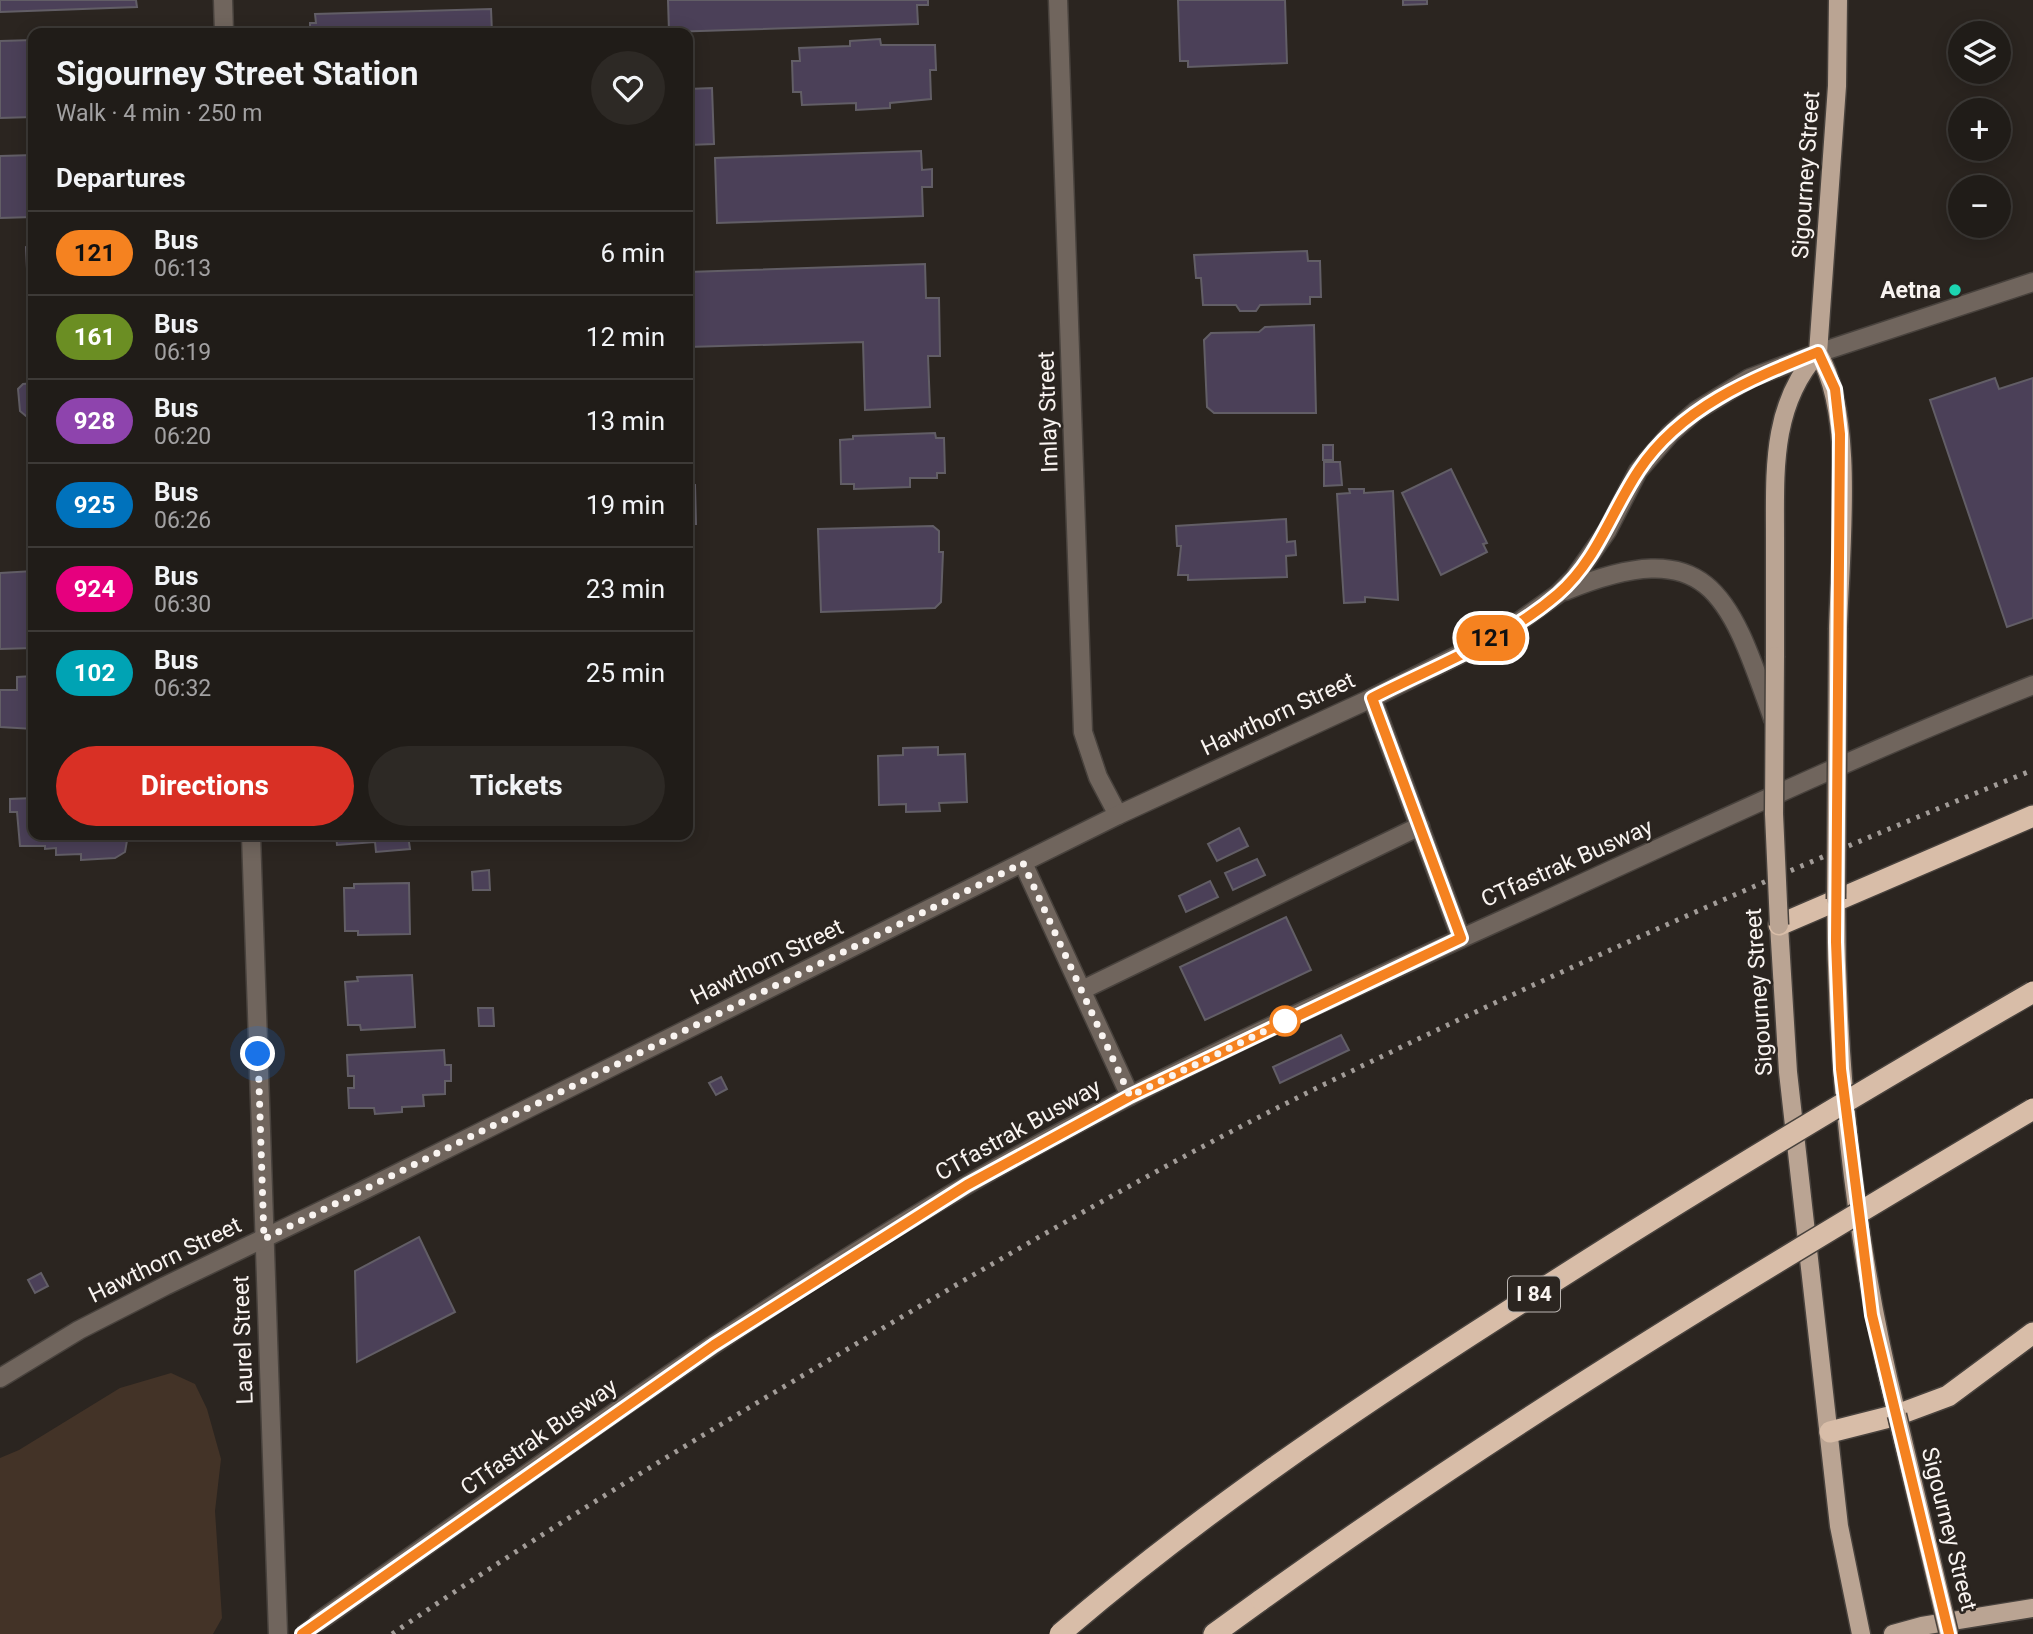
<!DOCTYPE html>
<meta charset="utf-8">
<style>
body{margin:0;font-family:Roboto,sans-serif;background:#2d2925;color:#f1f3f6;height:100vh;display:flex;flex-direction:column;font-size:26px;white-space:nowrap}
*{box-sizing:border-box;margin:0}
p{font-size:23px;color:#a2a1a2}
.icon{flex:none;width:38px;height:38px;fill:none;stroke:currentColor;stroke-width:2;stroke-linecap:round;stroke-linejoin:round}
.map{position:relative;flex:1;overflow:hidden}
.drawer{position:absolute;left:28px;top:28px;width:665px;height:812px;display:flex;flex-direction:column;background:#201c18;border-radius:14px;box-shadow:0 4px 18px #0003,0 0 0 2px #3d3a37}
.drawer>*{flex:none}
.badge{padding:0 14px;border-radius:23px;font-size:24px;line-height:46px}
.controls{position:absolute;left:1948px;top:21px;display:grid;gap:14px}
.controls a{display:grid;place-items:center;width:63px;height:63px;border-radius:50%;background:#201c18;box-shadow:0 4px 18px #0003,0 0 0 2px #3d3a37;font-size:35px}
.you{position:absolute;width:35px;height:35px;margin:-18px;border:5px solid #fff;border-radius:50%;background:#1a73e8;box-shadow:0 0 0 10px #1a73e833}
.map>.badge{position:absolute;translate:-50% -50%;box-shadow:0 0 0 4px #fff}
h2{padding:0 28px;font-size:26px;line-height:63px}
.round{display:grid;place-items:center;flex:none;width:74px;height:74px;border-radius:37px;background:#2d2925}
.head{display:flex;align-items:center;justify-content:space-between;height:119px;padding:0 28px}
h1{font-size:33px;font-weight:700;line-height:52px}
.cta{display:flex;gap:14px;margin-top:auto;padding:14px 28px}
.cta a{flex:1;height:80px;border-radius:42px;background:#d93025;color:#fff;font-size:28px;font-weight:700;line-height:80px;text-align:center}
.cta a+a{background:#2d2925;color:#f1f3f6}
ul{padding:0;list-style:none}
li{display:flex;align-items:center;gap:21px;height:84px;padding:0 28px;border-top:2px solid #3d3a37}
li div{flex:1}
li b{display:block;font-size:26px}
li em{font-style:normal}
li .badge{min-width:77px;font-weight:700;text-align:center}
.map>svg:first-child{display:block}
.green{fill:#433327}
.building{fill:#4b4058;stroke:#625e66;stroke-width:2}
.lines{fill:none;stroke-linecap:round;stroke-linejoin:round}
.minor-tunnel{stroke:#403a35;stroke-width:18;stroke-dasharray:18 9;stroke-linecap:butt}
.minor-casing{stroke:#48423d;stroke-width:21}
.major-casing{stroke:#48423d;stroke-width:21}
.highway-casing{stroke:#48423d;stroke-width:24}
.minor{stroke:#70655d;stroke-width:18}
.major{stroke:#baa493;stroke-width:18}
.highway{stroke:#d8bda8;stroke-width:21}
.rail{stroke:#a29c98;stroke-width:5;stroke-dasharray:3.5 7;stroke-linecap:butt}
.major-bridge-casing{stroke:#48423d;stroke-width:21;stroke-linecap:butt}
.highway-bridge-casing{stroke:#48423d;stroke-width:24;stroke-linecap:butt}
.major-bridge{stroke:#baa493;stroke-width:18}
.highway-bridge{stroke:#d8bda8;stroke-width:21}
.line-casing{stroke:#fff;stroke-width:16}
.line{stroke:#f58220;stroke-width:10}
.walk{stroke:#f9f4f1;stroke-width:7;stroke-dasharray:0 12.6}
.poi-dot{fill:#1cd5b1;stroke:#2b2520;stroke-width:2.5}
.stop-dot{fill:#fff;stroke:#f58220;stroke-width:3.5}
.labels{text-anchor:middle;dominant-baseline:central;stroke-width:5;stroke-linejoin:round;paint-order:stroke}
.shield{fill:#2b2520;stroke:#bbb6b2;stroke-width:2}
.shield-label{font-size:21px;font-weight:bold;fill:#f9f4f1}
.street-label{font-size:23px;fill:#f9f4f1;stroke:#2b2520}
.poi-label{font-size:23px;font-weight:bold;fill:#f9f4f1;stroke:#2b2520;text-anchor:end}
</style>
<div class="map">
<svg width="2033" height="1634" viewBox="0 0 2033 1634">
<rect width="100%" height="100%" fill="#2b2520"/>
<path class="green" d="M171 1373 195 1384 207 1409 221 1459 215 1511 222 1618 213 1634H0V1458L19 1450 120 1388Z"/>
<g class="building">
<path d="M0 0H136L137 7 0 12Z"/>
<path d="M668 0H928V5H917L918 24 669 32Z"/>
<path d="M1178 0H1285L1287 63 1188 67V61H1180Z"/>
<path d="M1403 0H1427V4L1403 5Z"/>
<path d="M491 9 492 33H310V23H316L315 14Z"/>
<path d="M880 39 881 45H935L936 70H930L931 99 890 103V108L856 110V103L802 105 801 92H793L792 61H800L799 48 850 46V41Z"/>
<path d="M33 40V117L0 118V41Z"/>
<path d="M712 88 714 144 688 145V89Z"/>
<path d="M921 151 922 170 932 169V187H922L923 216 717 223 715 158Z"/>
<path d="M33 155V217L0 218V156Z"/>
<path d="M33 246V313H29L26 247Z"/>
<path d="M1307 251 1308 261H1320L1321 297H1310V304L1260 305 1256 311H1240L1236 305H1203L1201 278H1196L1194 255Z"/>
<path d="M925 264 926 298H939L940 356H928L930 407 865 410 863 342 688 347V272Z"/>
<path d="M1314 325 1316 413H1214L1207 407 1204 340 1211 333 1259 332 1265 327Z"/>
<path d="M1995 378 1999 389 2033 378V618L2007 627 1930 400Z"/>
<path d="M33 383V416H26L20 411 18 389 23 384Z"/>
<path d="M935 433 936 438H944L945 473H937V478H910V487L854 489V484H841L840 440 853 439V436Z"/>
<rect x="1323" y="445" width="10" height="15"/>
<path d="M1324 462H1340L1342 485 1324 486Z"/>
<path d="M1451 469 1487 543 1483 544 1487 552 1441 575 1402 493Z"/>
<path d="M688 485H695L696 524H688Z"/>
<path d="M1349 489H1364V493L1393 491 1398 600 1365 597V602L1344 603 1337 494 1350 493Z"/>
<path d="M1286 519 1287 542 1295 541 1296 555 1286 556 1287 577 1188 580V575H1178L1181 546H1177L1176 526Z"/>
<path d="M933 526 939 531V552H943L941 602 935 608 821 612 818 529Z"/>
<path d="M33 571V648L0 649V573Z"/>
<path d="M33 676V729L0 727V690H17V677Z"/>
<path d="M938 747V755L965 754 967 802 939 803 940 811 906 812V804L879 805 878 756 903 755V748Z"/>
<path d="M33 798V835H128L125 852 115 858 81 860V854L56 855V848L45 849V846H20L17 812H10V799Z"/>
<path d="M1239 828 1248 846 1217 861 1208 844Z"/>
<path d="M336 835H408L410 849 376 852 375 842 337 845Z"/>
<path d="M1257 859 1265 875 1233 890 1225 873Z"/>
<path d="M489 870 490 890H473L472 872Z"/>
<path d="M1210 881 1218 897 1186 912 1179 896Z"/>
<path d="M409 883 410 934 358 935V931H345L344 888H354V884Z"/>
<path d="M1286 917 1311 970 1205 1020 1180 967Z"/>
<path d="M412 975 415 1027 361 1030 360 1025H348L345 982 358 981 357 977Z"/>
<path d="M478 1008H493L494 1026H479Z"/>
<path d="M1341 1035 1349 1050 1280 1083 1273 1067Z"/>
<path d="M444 1050 445 1065H451V1081H445V1094L423 1095 424 1106 402 1107V1112L375 1114 374 1108H349L348 1088H354V1076H348L347 1055Z"/>
<path d="M721 1077 727 1089 716 1095 709 1083Z"/>
<path d="M419 1237 455 1312 357 1362 355 1271Z"/>
<path d="M41 1273 48 1286 35 1293 28 1280Z"/>
</g>
<g class="lines">
<path class="minor-tunnel" d="M302 1634 318 1622"/>
<g class="minor-casing">
<g id="minor">
<path d="M223 0 224 33"/>
<path d="M1058 0 1083 732 1098 777 1118 815"/>
<path d="M1565 591C1710 532 1729 594 1773 719"/>
<path d="M1372 698 1461 938"/>
<path d="M251 835 278 1634"/>
<path d="M1023 863 1130 1096"/>
<path d="M1082 990 1420 826"/>
<path d="M0 1378 79 1330 165 1286 360 1192 1118 815 1372 698 1503 633 1558 594 1574 578 1607 531 1638 471 1670 434 1696 411 1750 378 1818 353 2033 282"/>
<path d="M318 1622C533 1471 744 1314 972 1182 1156 1075 1352 988 1546 900 1707 826 1868 750 2033 685"/>
</g>
</g>
<g class="major-casing">
<g id="major">
<path d="M1838 0 1837 86 1818 353C1856 416 1840 553 1838 628"/>
<path d="M1775 656C1775 616 1775 576 1775 537 1775 471 1771 405 1818 353"/>
<path d="M1836 899C1836 1074 1855 1245 1897 1415"/>
<path d="M1779 925 1788 1072 1839 1526 1861 1634"/>
<path d="M1893 1634 1922 1626 2033 1608"/>
</g>
</g>
<g class="highway-casing">
<g id="highway">
<path d="M1779 925 2033 816"/>
<path d="M1830 1432 1897 1415 1948 1396 2033 1333"/>
<path d="M1214 1634 1261 1600"/>
</g>
</g>
<use href="#minor" class="minor"/>
<use href="#major" class="major"/>
<use href="#highway" class="highway"/>
<path class="rail" d="M392 1634C541 1532 695 1439 851 1347 1006 1255 1162 1164 1325 1084 1556 971 1794 866 2033 770"/>
<g class="major-bridge-casing">
<g id="major-bridge">
<path d="M1775 656 1774 814 1779 925"/>
<path d="M1836 899 1838 628"/>
<path d="M1897 1415 1949 1634"/>
</g>
</g>
<g class="highway-bridge-casing">
<g id="highway-bridge">
<path d="M1261 1600C1508 1422 1771 1264 2033 1109"/>
<path d="M1060 1634C1198 1515 1349 1413 1502 1315 1676 1202 1853 1096 2033 992"/>
</g>
</g>
<use href="#major-bridge" class="major-bridge"/>
<use href="#highway-bridge" class="highway-bridge"/>
</g>
<g class="lines">
<g class="line-casing">
<path id="line" d="M302 1634 714 1345 967 1185 1130 1096 1461 938 1372 698C1434 666 1505 640 1558 594 1597 560 1611 512 1639 470 1681 407 1751 379 1818 352L1835 389 1840 434 1836 942 1841 1069 1872 1315 1949 1634"/>
</g>
<use href="#line" class="line"/>
<path class="walk" d="M258 1054 264 1239 1023 863 1130 1096 1292 1018 1285 1021"/>
</g>
<circle class="poi-dot" cx="1955" cy="290" r="7"/>
<circle class="stop-dot" cx="1285" cy="1021" r="14"/>
<g class="labels">
<rect class="shield" x="1508" y="1276.5" width="52" height="35" rx="5"/>
<g class="shield-label">
<text x="1534" y="1294">I 84</text>
</g>
<g class="street-label">
<text transform="translate(1806 175) rotate(-86)">Sigourney Street</text>
<text transform="translate(1048 412) rotate(-92)">Imlay Street</text>
<text transform="translate(1278 714) rotate(-25)">Hawthorn Street</text>
<text transform="translate(1567 863) rotate(-24)">CTfastrak Busway</text>
<text transform="translate(767 962) rotate(-26)">Hawthorn Street</text>
<text transform="translate(1759 992) rotate(-94)">Sigourney Street</text>
<text transform="translate(1018 1130) rotate(-29)">CTfastrak Busway</text>
<text transform="translate(165 1260) rotate(-26)">Hawthorn Street</text>
<text transform="translate(243 1340) rotate(-92)">Laurel Street</text>
<text transform="translate(539 1437) rotate(-35)">CTfastrak Busway</text>
<text transform="translate(1949 1529) rotate(76)">Sigourney Street</text>
</g>
<g class="poi-label">
<text x="1941" y="290">Aetna</text>
</g>
</g>
</svg>
<div class="controls">
<a><svg class="icon" aria-label="layers" viewBox="0 0 24 24"><path d="M12 4l9 5-9 5-9-5zM3 14l9 5 9-5"/></svg></a>
<a>+</a>
<a>−</a>
</div>
<div class="you" style="left:258px;top:1054px"></div>
<b class="badge" style="left:1491px;top:638px;background:#f58220;color:#111">121</b>
<section class="drawer">
<div class="head"><div><h1>Sigourney Street Station</h1><p>Walk · 4 min · 250 m</p></div><a class="round"><svg class="icon" aria-label="heart" viewBox="0 0 24 24"><path d="M12 20l-8-8c-3-5 5-10 8-4 3-6 11-1 8 4z"/></svg></a></div>
<h2>Departures</h2>
<ul>
<li><span class="badge" style="background:#f58220;color:#111">121</span><div><b>Bus</b><p>06:13</p></div><em>6 min</em></li>
<li><span class="badge" style="background:#6b8e23;color:#fff">161</span><div><b>Bus</b><p>06:19</p></div><em>12 min</em></li>
<li><span class="badge" style="background:#8e44ad;color:#fff">928</span><div><b>Bus</b><p>06:20</p></div><em>13 min</em></li>
<li><span class="badge" style="background:#0072bc;color:#fff">925</span><div><b>Bus</b><p>06:26</p></div><em>19 min</em></li>
<li><span class="badge" style="background:#e6007e;color:#fff">924</span><div><b>Bus</b><p>06:30</p></div><em>23 min</em></li>
<li><span class="badge" style="background:#00a3b4;color:#fff">102</span><div><b>Bus</b><p>06:32</p></div><em>25 min</em></li>
</ul>
<div class="cta"><a>Directions</a><a>Tickets</a></div>
</section>
</div>
